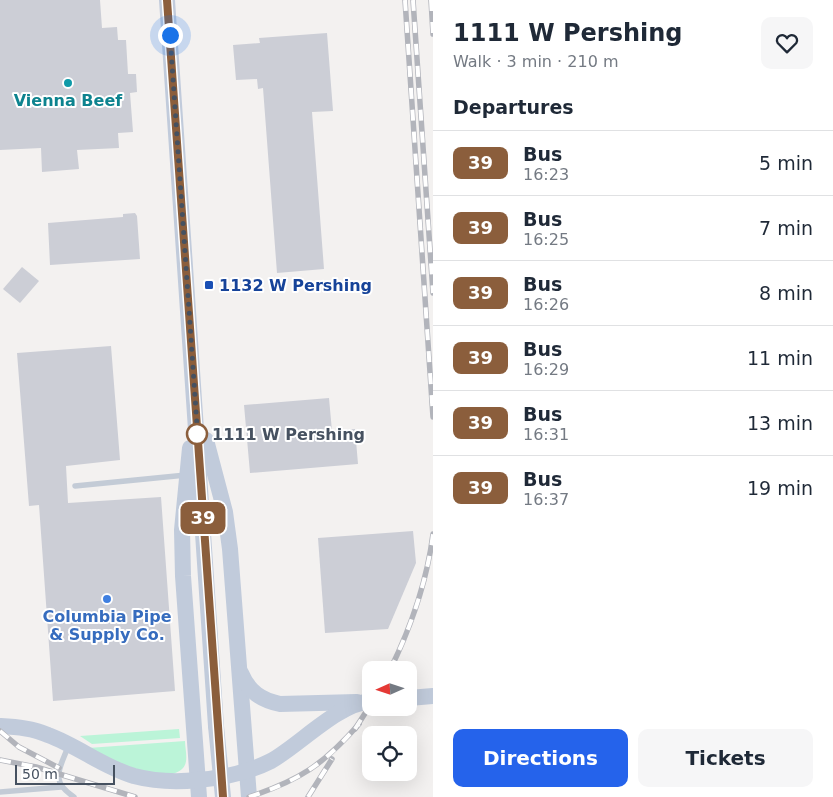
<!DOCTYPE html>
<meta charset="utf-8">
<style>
body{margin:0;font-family:"DejaVu Sans",sans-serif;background:#f6f6f7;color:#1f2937;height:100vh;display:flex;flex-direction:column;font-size:19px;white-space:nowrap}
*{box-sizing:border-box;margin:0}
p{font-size:16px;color:#747a83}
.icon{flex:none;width:28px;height:28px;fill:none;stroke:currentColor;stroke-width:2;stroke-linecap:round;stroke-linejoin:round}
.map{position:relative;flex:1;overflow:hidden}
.details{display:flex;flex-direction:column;background:#fff;width:400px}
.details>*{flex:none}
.badge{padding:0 10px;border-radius:8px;font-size:18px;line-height:32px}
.needle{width:32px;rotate:267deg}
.buttons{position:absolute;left:362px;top:661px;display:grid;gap:10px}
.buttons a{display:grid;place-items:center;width:55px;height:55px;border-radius:10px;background:#fff;box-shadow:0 5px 20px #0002;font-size:25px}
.scale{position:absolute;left:15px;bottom:12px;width:100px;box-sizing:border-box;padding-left:5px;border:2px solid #465160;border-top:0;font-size:14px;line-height:18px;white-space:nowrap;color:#465160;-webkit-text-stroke:4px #fff;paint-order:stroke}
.you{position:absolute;width:25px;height:25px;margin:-12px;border:4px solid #fff;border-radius:50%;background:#1a73e8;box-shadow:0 0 0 8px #1a73e833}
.map>.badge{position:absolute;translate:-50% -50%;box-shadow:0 0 0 2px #fff}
h2{padding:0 20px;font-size:19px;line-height:45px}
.round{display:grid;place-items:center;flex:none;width:52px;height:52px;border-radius:10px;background:#f6f6f7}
.headline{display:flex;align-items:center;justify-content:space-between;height:85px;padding:0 20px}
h1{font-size:24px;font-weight:600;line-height:38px}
.button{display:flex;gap:10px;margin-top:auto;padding:10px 20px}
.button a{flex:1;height:58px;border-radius:10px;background:#2563eb;color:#fff;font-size:20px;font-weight:600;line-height:58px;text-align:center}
.button a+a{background:#f6f6f7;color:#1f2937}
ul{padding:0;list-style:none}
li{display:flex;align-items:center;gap:15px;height:65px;padding:0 20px;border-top:1px solid #e0e1e3}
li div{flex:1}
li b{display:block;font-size:19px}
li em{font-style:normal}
li .badge{min-width:55px;font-weight:700;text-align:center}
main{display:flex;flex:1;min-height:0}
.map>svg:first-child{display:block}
.green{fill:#bbf4d8}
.building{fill:#ccced6}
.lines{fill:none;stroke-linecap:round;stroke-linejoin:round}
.lane{stroke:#c3cbd6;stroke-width:5.5}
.secondary{stroke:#c1cbdb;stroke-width:16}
.rail-casing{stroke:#b2b4bb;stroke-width:5.5}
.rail{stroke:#fff;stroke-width:4;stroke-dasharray:11;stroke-linecap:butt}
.secondary-bridge{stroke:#c1cbdb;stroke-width:16}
.line-casing{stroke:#fff;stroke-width:11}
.line{stroke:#8b5e3c;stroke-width:8}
.walk{stroke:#465160;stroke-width:5;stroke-dasharray:0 9}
.culture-dot{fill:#0f9aa8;stroke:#fff;stroke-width:2}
.transit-dot{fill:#1a4fb4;stroke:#fff;stroke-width:2}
.stop-dot{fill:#fff;stroke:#8b5e3c;stroke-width:2.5}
.shop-dot{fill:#3f7fe0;stroke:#fff;stroke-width:2}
.labels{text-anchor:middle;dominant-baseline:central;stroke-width:4;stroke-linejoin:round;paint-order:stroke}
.culture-label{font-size:16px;font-weight:bold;fill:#0d838f;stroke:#fff}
.transit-label{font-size:16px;font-weight:bold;fill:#164399;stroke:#fff;text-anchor:start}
.stop-label{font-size:16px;font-weight:bold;fill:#465160;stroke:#fff;text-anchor:start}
.shop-label{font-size:16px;font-weight:bold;fill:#366cbe;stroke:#fff}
</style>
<main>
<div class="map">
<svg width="433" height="797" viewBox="0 0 433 797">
<rect width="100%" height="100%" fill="#f3f1f0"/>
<g class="green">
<path d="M179 729 180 738 92 744 80 736Z"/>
<path d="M185 741C185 749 189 761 183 768 174 779 146 775 134 771 118 767 102 755 88 748Z"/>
</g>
<g class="building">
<path d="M0 0H100L102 28 117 27 118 40H126L128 74H136L137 92 130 93 133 132 118 133 119 148 77 150 79 169 42 172 41 148 0 150Z"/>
<path d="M327 33 333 111 312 112 324 269 277 273 263 88 258 89 257 79 236 80 233 45 260 43 259 38Z"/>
<path d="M135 213 137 216 140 259 50 265 48 223 123 217V214Z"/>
<path d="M22 267 39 281 20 303 3 289Z"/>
<path d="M111 346 120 460 66 466 68 503 161 497 175 691 53 701 39 505 29 506 17 353Z"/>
<path d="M329 398 332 431 355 429 358 464 250 473 244 405Z"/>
<path d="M413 531 416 563 388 629 325 633 318 538Z"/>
</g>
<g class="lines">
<g class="lane">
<path d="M75 486 186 475"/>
<path d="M68 747C59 770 50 781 74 797"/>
<path d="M0 792 61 787"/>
</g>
<g class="secondary">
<path d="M167 0 216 726"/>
<path d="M206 440 225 512 230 549 249 797"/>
<path d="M190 448 182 530 183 576 199 797"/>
<path d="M241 673C249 692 261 700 280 704L357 702"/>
<path d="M409 698 433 696"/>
<path d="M0 726C16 727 33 728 48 735 78 746 103 767 134 776 153 781 178 782 198 780 223 778 249 772 271 761 301 744 337 704 371 701"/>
</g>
<g class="rail-casing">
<g id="rail">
<path d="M405 0 433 417"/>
<path d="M413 0 433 293"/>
<path d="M431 0 433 34"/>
<path d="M390 670C411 627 427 581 433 534"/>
<path d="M355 729 371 704"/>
<path d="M0 731 19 747 59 768"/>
<path d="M0 760 36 767 135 797"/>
<path d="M249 797C300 780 323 765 359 724"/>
<path d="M308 797 332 759"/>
</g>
</g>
<use href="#rail" class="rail"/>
<path class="secondary-bridge" d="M216 726 223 797"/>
</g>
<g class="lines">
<g class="line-casing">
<path id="line" d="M167 0 223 797"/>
</g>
<use href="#line" class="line"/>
<path class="walk" d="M170 35 198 440 197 434"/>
</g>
<circle class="culture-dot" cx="68" cy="83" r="5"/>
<rect class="transit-dot" x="204" y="280" width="10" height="10" rx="2.5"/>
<circle class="stop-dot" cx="197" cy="434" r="10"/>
<circle class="shop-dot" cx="107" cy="599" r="5"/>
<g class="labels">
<g class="culture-label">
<text x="68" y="100">Vienna Beef</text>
</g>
<g class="transit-label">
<text x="219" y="285">1132 W Pershing</text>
</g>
<g class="stop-label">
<text x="212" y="434">1111 W Pershing</text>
</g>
<g class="shop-label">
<text x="107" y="616">Columbia Pipe<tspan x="107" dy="18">&amp; Supply Co.</tspan></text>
</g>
</g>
</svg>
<div class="buttons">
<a><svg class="needle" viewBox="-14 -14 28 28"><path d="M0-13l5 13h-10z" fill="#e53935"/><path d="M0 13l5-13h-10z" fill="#747a83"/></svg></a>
<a><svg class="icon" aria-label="locate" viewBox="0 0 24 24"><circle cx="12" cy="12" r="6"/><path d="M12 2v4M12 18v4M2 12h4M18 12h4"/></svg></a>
</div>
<div class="scale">50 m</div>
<div class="you" style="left:170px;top:35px"></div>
<b class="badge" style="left:203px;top:518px;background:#8b5e3c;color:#fff">39</b>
</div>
<section class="details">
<div class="headline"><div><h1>1111 W Pershing</h1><p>Walk · 3 min · 210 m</p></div><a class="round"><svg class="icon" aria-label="heart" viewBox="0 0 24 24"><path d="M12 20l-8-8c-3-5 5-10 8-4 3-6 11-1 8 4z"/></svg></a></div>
<h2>Departures</h2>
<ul>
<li><span class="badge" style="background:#8b5e3c;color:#fff">39</span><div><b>Bus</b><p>16:23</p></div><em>5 min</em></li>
<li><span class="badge" style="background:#8b5e3c;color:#fff">39</span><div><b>Bus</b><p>16:25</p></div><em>7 min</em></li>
<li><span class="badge" style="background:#8b5e3c;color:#fff">39</span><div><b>Bus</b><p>16:26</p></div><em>8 min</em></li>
<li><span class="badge" style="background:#8b5e3c;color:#fff">39</span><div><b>Bus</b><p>16:29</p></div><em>11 min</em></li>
<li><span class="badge" style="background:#8b5e3c;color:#fff">39</span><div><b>Bus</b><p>16:31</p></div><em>13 min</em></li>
<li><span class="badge" style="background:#8b5e3c;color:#fff">39</span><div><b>Bus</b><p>16:37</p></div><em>19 min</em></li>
</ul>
<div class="button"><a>Directions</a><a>Tickets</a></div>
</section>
</main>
